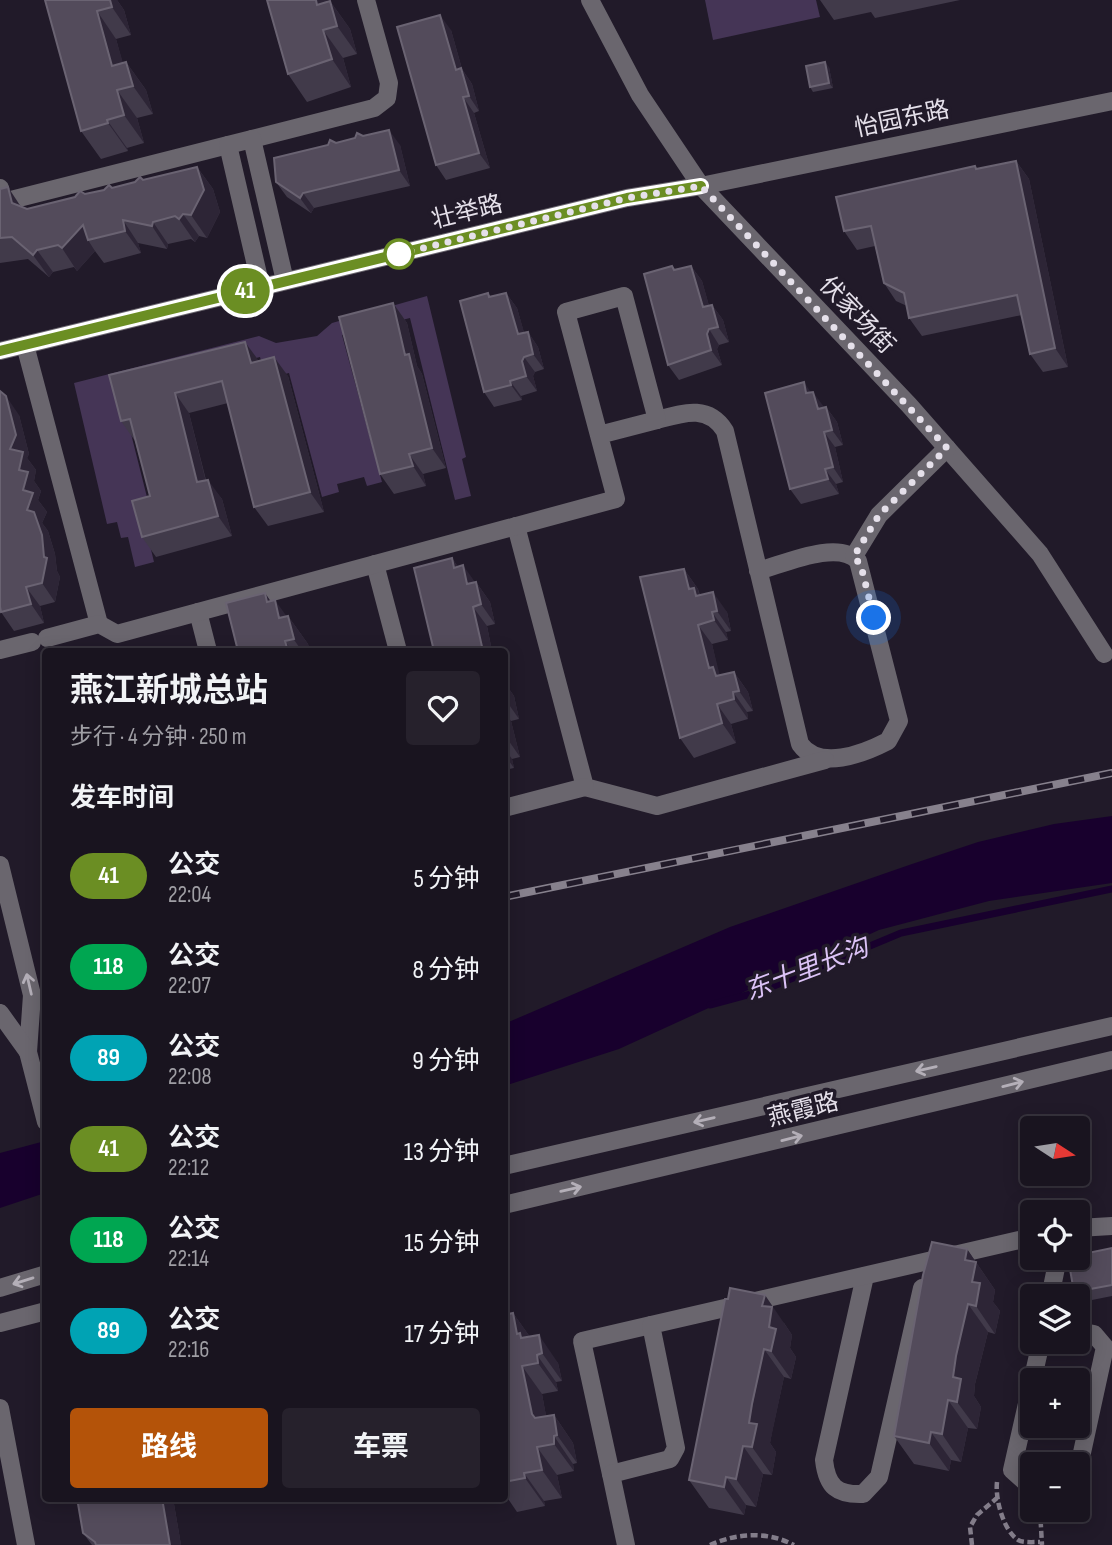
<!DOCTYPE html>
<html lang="zh">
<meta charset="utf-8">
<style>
body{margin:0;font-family:"Sofia Sans Condensed","Noto Sans SC",sans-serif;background:#26212c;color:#f1f3f6;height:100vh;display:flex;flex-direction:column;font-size:26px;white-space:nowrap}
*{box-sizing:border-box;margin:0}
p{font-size:23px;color:#9f9ea4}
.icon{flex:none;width:38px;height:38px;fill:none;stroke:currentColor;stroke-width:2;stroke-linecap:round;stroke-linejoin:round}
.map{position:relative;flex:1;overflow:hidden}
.side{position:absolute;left:42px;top:648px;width:466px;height:854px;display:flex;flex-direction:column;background:#19141f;border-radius:7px;box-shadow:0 4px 18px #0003,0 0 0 2px #37333d}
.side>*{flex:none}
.badge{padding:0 14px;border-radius:23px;font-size:24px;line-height:46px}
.needle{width:46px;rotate:102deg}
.controls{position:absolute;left:1020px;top:1116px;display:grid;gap:14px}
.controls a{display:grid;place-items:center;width:70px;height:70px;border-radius:7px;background:#19141f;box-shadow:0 4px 18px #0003,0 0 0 2px #37333d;font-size:35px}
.you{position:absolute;width:35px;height:35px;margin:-18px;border:5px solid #fff;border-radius:50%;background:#1a73e8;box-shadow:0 0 0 10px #1a73e833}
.map>.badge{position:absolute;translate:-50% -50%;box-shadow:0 0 0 4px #fff}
h2{padding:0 28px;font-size:26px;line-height:63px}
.round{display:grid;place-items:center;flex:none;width:74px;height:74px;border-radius:7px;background:#26212c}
.head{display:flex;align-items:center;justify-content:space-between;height:119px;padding:0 28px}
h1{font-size:33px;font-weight:700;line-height:52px}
.primary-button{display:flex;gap:14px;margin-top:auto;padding:14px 28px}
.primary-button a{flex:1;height:80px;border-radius:7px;background:#b45309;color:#fff;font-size:28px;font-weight:700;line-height:80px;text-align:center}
.primary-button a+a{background:#26212c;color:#f1f3f6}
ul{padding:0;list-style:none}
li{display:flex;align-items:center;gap:21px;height:91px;padding:0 28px}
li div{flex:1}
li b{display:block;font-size:26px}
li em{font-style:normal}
li .badge{min-width:77px;font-weight:700;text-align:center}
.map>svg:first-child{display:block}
.green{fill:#453556}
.water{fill:#18002d}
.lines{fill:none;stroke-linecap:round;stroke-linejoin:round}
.stream{stroke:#18002d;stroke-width:7}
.path{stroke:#837d8a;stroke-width:4.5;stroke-dasharray:7 3.5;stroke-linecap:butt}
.minor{stroke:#6a666e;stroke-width:18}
.rail-casing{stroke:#87818d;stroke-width:8}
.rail{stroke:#211a29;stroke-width:5;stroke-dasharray:16;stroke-linecap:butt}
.wall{fill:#413a4a}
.shaded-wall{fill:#2d2536}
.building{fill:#534b5b;stroke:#6a6372;stroke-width:2}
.oneway{stroke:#b4afb8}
.line-casing{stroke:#fff;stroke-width:16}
.line{stroke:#6b8e23;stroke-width:10}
.walk{stroke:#e5e0ea;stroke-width:7;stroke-dasharray:0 12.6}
.stop-dot{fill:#fff;stroke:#6b8e23;stroke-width:3.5}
.labels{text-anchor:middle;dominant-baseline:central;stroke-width:7;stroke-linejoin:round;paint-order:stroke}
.street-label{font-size:24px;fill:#e5e0ea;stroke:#211a29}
.water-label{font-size:26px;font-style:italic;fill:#dcc3f7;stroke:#211a29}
</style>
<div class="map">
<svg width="1112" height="1545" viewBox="0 0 1112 1545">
<rect width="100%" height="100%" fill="#211a29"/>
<g class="green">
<path d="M705 0H816L820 17 713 40Z"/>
<path d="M427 296 466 457 462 459 471 496 455 500 410 318 342 335 382 482 367 486 364 477 337 484 339 492 322 497 289 373 266 379 260 357 121 394 152 517 144 520 154 562 135 567 128 537 121 538 117 522 107 524 74 383 259 336 276 343 317 336 332 323Z"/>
</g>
<g class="water">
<path d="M1112 816V883L989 901 879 930 619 1049 504 1086V1024L730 927 912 864 978 842 1054 824Z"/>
<path d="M45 1141V1193L0 1208V1153Z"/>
</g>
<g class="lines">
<path class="stream" d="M710 1005 762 991 901 933 1112 889"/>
<g class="path">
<path d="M997 1482C995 1498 1003 1530 1018 1540 1024 1543 1033 1542 1040 1542"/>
<path d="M1040 1510 1042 1545"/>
<path d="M710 1545C737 1533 767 1531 794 1545"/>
<path d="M972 1545 970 1527 977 1515 997 1498"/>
</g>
<g class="minor">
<path d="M590 0 640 95 701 186 909 405 1040 554 1104 654"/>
<path d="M252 139 374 108 387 98 389 83 366 0"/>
<path d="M0 188 3 202 228 145"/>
<path d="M261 287 228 145 252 139 285 281"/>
<path d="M25 345 99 624"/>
<path d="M0 351 627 198 701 186 1112 101"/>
<path d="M657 420C683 413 708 404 725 431L800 744C819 771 863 754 888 741L899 721 858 561C838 539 784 564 758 571"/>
<path d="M516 526 585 787 657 806 825 760"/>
<path d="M854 556 879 515 947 448"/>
<path d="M375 564 398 651"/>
<path d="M198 612 208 651"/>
<path d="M47 638 99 624 117 634 616 499 566 312 624 296 657 420 599 435"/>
<path d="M0 650 32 642"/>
<path d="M504 808 585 787"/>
<path d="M0 865 32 995 28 1052 46 1122"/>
<path d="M0 1013 28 1052"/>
<path d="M504 1166 1112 1026"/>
<path d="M504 1205 1112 1060"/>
<path d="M1078 1228 1112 1226"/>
<path d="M865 1276 824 1460C827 1487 837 1495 863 1494L879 1477 922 1288"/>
<path d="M0 1288 46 1274"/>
<path d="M1050 1297 1058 1258"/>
<path d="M0 1323 46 1311"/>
<path d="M1078 1331 1094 1334 1105 1347 1078 1471"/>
<path d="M0 1408 26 1545"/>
<path d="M611 1474 582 1341 651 1325"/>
<path d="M1032 1488 1012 1470 1041 1342"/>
<path d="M626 1545 611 1474 670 1459 676 1448 651 1325 1032 1237"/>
</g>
<g class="rail-casing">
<path id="rail" d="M504 897 1112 773"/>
</g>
<use href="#rail" class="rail"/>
</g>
<g class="wall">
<path d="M45 0H117L124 10 131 35 116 39 122 61 123 63 126 62 146 90 153 114 137 118 144 143 127 148 128 151 101 159 81 131Z"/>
<path d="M267 0 330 1 350 29 357 54 343 58 351 87 307 102 288 74Z"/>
<path d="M820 0H960L875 18 871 12 834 20Z"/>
<path d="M451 30 462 69 472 84 479 111 474 113 490 168 446 180 436 165Z"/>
<path d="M829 67 833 88 813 92 810 87Z"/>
<path d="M363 136 400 145 410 186 314 208 311 213 287 197 276 182 336 143Z"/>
<path d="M1016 161 1029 179 1068 367 1043 372 1030 354 1022 315 922 336 909 318 907 306 896 301 884 283 875 246 857 250 844 231 975 166 977 169Z"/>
<path d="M197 167 213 189 220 212 207 238 199 236 195 242 191 239 168 244 167 249 138 243 141 253 104 263 95 251 77 271 74 267 53 272 49 277 28 259 0 263V189L21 206 27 209Z"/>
<path d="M672 266 675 270 691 266 702 281 709 306 712 305 723 320 729 342 719 345 717 349 722 365 679 380 668 365Z"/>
<path d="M488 293 491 297 506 293 517 308 524 333 528 332 538 347 544 369 535 372 533 376 537 391 521 396 522 400 494 407 484 392Z"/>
<path d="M393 303 407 323 417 366 422 374 446 468 423 474 426 486 394 494 380 474Z"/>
<path d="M259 361 288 376 324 512 268 526 254 507 228 403 189 413 206 480 222 499 232 536 156 557 142 537 150 496 135 441 121 421 109 375Z"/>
<path d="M811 392 824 408 826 407 837 422 843 445 835 447 843 482 836 484 839 494 801 504 790 489Z"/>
<path d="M19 415 29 454 27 458 36 470 34 481 41 491 38 500 47 512 42 523 48 531 55 554 57 571 60 577 55 602 40 606 44 623 14 631 1 612Z"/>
<path d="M452 558 458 567 474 582H476L490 602 495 624 487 626 492 651Z"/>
<path d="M684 569 698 589 700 595 727 612 731 631 726 632 728 640 712 644 719 676 734 672 748 692 753 711 747 712 748 719 731 724 736 743 694 758 680 738Z"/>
<path d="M265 593 270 601 286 616H288L308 644 310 651H238Z"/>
<path d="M504 682 514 696 519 719 511 721 520 757 512 759 514 768 504 770Z"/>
<path d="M1112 1248V1296L1082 1302 1074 1292Z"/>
<path d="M967 1249 995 1290 993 1302 1000 1311 995 1334 988 1332 975 1384 974 1396 981 1407 977 1429 968 1428 961 1462 951 1460 949 1471 914 1464 894 1436Z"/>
<path d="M728 1299 784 1323 792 1335 790 1348 796 1357 791 1379 784 1377 772 1432 770 1443 776 1452 772 1475 763 1474 756 1507 746 1505 744 1515 709 1508 689 1480Z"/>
<path d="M513 1313 530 1337 558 1363 562 1381 556 1382 558 1391 542 1394 546 1416 554 1415 573 1443 577 1463 573 1464 574 1471 557 1475 562 1498 544 1501 545 1506 517 1512 504 1493V1315Z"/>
<path d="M77 1498H173L181 1545H92L83 1533Z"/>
</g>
<g class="shaded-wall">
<path d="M110 0H117L124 10 131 35 112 7Z"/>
<path d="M316 0H327L335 26 317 5Z"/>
<path d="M330 1 350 29 357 54 337 26Z"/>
<path d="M97 11 116 39 130 87 112 66Z"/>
<path d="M440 15 451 30 462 69 472 84 479 111 469 96 456 70Z"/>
<path d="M323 30 343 58 351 87 332 59Z"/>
<path d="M126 62 146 90 153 114 133 86Z"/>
<path d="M825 62 829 67 833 88 829 83Z"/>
<path d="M117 90 137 118 144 143 124 115Z"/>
<path d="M463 97 474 113 490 168 479 153Z"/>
<path d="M107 120 127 148 128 151 108 123Z"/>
<path d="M389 130 400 145 410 186 399 170Z"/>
<path d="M1016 161 1029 179 1068 367 1055 348Z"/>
<path d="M197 167 213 189 220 212 207 238 191 215Z"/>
<path d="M8 187 23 210 12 203Z"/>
<path d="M303 193 314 208 311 213 300 198Z"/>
<path d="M183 214 199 236 195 242 179 219Z"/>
<path d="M123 220 138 243 141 253 125 231Z"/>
<path d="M153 222 168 244 167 249 152 226Z"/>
<path d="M83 225 88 240 95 251 77 271 62 248Z"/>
<path d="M37 250 53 272 49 277 33 255Z"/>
<path d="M691 266 702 281 714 323 703 307Z"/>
<path d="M506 293 517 308 529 349 518 334Z"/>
<path d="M393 303 407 323 417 366 422 374 446 468 432 448 405 355Z"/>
<path d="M712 305 723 320 729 342 718 327Z"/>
<path d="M709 329 719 345 717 349 722 365 711 350 707 334Z"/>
<path d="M528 332 538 347 544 369 533 354Z"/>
<path d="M245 342 259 361 251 363Z"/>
<path d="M274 357 288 376 324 512 310 492Z"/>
<path d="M524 357 535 372 533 376 537 391 526 376 522 361Z"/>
<path d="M510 381 521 396 522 400 511 385Z"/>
<path d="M804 382 814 397 806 393Z"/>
<path d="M813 392 824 407 828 425 818 409Z"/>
<path d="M175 393 189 413 211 502 197 482Z"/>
<path d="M6 396 19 415 29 454 27 458 36 470 34 481 41 491 38 500 47 512 42 523 48 531 55 554 57 571 60 577 55 602 42 583 44 557 27 510 23 490 10 449Z"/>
<path d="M826 407 837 422 843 445 832 430Z"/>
<path d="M824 432 835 447 843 482 833 467Z"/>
<path d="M409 454 423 474 426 486 413 466Z"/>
<path d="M825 469 836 484 839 494 828 479Z"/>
<path d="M208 480 222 499 232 536 218 516Z"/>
<path d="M452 558 465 577 463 565 477 585 481 604 454 568Z"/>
<path d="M684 569 698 589 699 594 708 608 689 589Z"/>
<path d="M476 582 490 602 495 624 481 604Z"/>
<path d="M26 587 40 606 44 623 31 604Z"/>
<path d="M713 592 727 612 731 631 717 611Z"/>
<path d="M265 593 278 612 275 600 290 621 288 616 308 644 310 651H302L267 602Z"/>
<path d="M473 607 487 626 492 651H483Z"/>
<path d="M712 612 726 632 728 640 714 620Z"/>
<path d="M698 625 712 644 720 676 730 696 709 668Z"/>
<path d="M285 641 292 651H288Z"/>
<path d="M734 672 748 692 753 711 739 691Z"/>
<path d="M504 682 514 696 519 719 505 699Z"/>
<path d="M733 692 747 712 748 719 734 699Z"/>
<path d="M717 704 731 724 736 743 722 723Z"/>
<path d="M504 711 511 721 520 757 506 737 504 730Z"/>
<path d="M504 748 512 759 514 768 504 754Z"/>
<path d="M967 1249 995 1290 993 1302 1000 1311 995 1334 976 1306 972 1282 965 1260Z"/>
<path d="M765 1295 792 1335 790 1348 796 1357 791 1379 771 1351 769 1327 762 1306Z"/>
<path d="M968 1304 988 1332 975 1384 974 1396 981 1407 977 1429 957 1402 953 1377 956 1356Z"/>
<path d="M513 1313 533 1341 537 1355 556 1382 558 1391 517 1334Z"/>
<path d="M539 1335 558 1363 562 1381 542 1353Z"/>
<path d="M764 1349 784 1377 770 1443 776 1452 772 1475 752 1447 749 1423Z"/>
<path d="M522 1366 542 1394 551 1442 532 1414Z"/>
<path d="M948 1400 968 1428 961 1462 942 1434Z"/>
<path d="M554 1415 573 1443 577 1463 557 1435Z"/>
<path d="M931 1432 951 1460 949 1471 929 1443Z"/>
<path d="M554 1436 573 1464 574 1471 554 1444Z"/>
<path d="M743 1446 763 1474 756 1507 736 1479Z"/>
<path d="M537 1447 557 1475 562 1498 542 1470Z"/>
<path d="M524 1473 544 1501 545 1506 525 1478Z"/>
<path d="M726 1477 746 1505 744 1515 724 1487Z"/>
<path d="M162 1498H173L181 1545H170Z"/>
</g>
<g class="building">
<path d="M45 0H110L112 7 97 11 112 66 126 62 133 86 117 90 124 115 107 120 108 123 81 131Z"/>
<path d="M267 0H316L317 5 330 1 337 26 323 30 332 59 288 74Z"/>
<path d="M440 15 456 70 461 68 469 96 463 97 479 153 436 165 397 27Z"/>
<path d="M825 62 829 83 810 87 806 66Z"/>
<path d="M389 130 399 170 303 193 300 198 276 182 274 158 328 145 330 140 336 143 355 138 357 133 363 136Z"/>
<path d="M1016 161 1055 348 1030 354 1017 295 909 318 904 293 884 283 871 226 844 231 836 197 975 166 976 169Z"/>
<path d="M197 167 204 190 191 215 183 214 179 219 175 216 153 222 152 226 123 220 125 231 88 240 83 225 62 248 58 245 37 250 33 255 12 237 0 238V189L8 187 12 203 27 209 75 197 80 191 85 194 104 190 109 185 112 188 135 182 140 177 143 180Z"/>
<path d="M672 266 674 270 691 266 703 307 712 305 718 327 709 329 707 334 711 350 668 365 644 274Z"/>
<path d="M488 293 489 297 506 293 518 334 528 332 533 354 524 357 522 361 526 376 510 381 511 385 484 392 460 301Z"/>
<path d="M393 303 405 355 409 354 432 448 409 454 413 466 380 474 339 317Z"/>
<path d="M245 342 251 363 274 357 310 492 254 507 222 381 175 393 197 482 208 480 218 516 142 537 132 501 150 496 130 419 121 421 109 375Z"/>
<path d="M804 382 806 393 813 392 818 409 826 407 832 430 824 432 833 467 825 469 828 479 790 489 765 393Z"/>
<path d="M0 391 6 396 16 435 10 449 23 452 19 470 28 472 23 490 33 493 27 510 34 512 42 535 44 557 47 558 42 583 26 587 31 604 1 612 0 607Z"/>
<path d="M452 558 454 568 463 565 467 584 476 582 481 604 473 607 483 651H434L414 568Z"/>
<path d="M684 569 689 589 694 588 696 596 713 592 717 611 712 612 714 620 698 625 709 668 713 667 716 676 734 672 739 691 733 692 734 699 717 704 722 723 680 738 640 577Z"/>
<path d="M265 593 267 602 275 600 279 618 288 616 294 639 285 641 288 651H238L226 603Z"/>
<path d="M932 1242 967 1249 965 1260 976 1262 972 1282 980 1283 976 1306 968 1304 956 1356 953 1377 961 1379 957 1402 948 1400 942 1434 931 1432 929 1443 894 1436 923 1275Z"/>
<path d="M1112 1248V1285L1074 1292 1068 1258H1078V1255Z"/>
<path d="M730 1288 765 1295 762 1306 772 1307 769 1327 776 1329 771 1351 764 1349 752 1404 749 1423 757 1424 752 1447 743 1446 736 1479 726 1477 724 1487 689 1480 725 1299H728Z"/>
<path d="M513 1313 517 1334 520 1333 521 1338 539 1335 542 1353 537 1355 538 1363 522 1366 532 1414 535 1418 554 1415 557 1435 554 1436V1444L537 1447 542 1470 524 1473 525 1478 504 1482V1315Z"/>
<path d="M77 1498H162L170 1545H96L95 1542 83 1533Z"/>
</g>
<defs><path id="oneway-shaft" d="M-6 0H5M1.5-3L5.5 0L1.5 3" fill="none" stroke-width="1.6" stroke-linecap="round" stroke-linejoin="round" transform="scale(1.75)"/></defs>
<g class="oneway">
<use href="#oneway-shaft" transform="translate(29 984) rotate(-103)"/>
<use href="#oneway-shaft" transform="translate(926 1069) rotate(167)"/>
<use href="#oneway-shaft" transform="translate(1013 1084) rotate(-14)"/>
<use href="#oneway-shaft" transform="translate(704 1120) rotate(167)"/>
<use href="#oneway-shaft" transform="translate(792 1138) rotate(-14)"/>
<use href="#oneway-shaft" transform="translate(571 1189) rotate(-13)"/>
<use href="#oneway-shaft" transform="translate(23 1281) rotate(163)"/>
</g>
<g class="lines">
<g class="line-casing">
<path id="line" d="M0 351 627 198 701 186"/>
</g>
<use href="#line" class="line"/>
<path class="walk" d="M399 254 627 198 701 186 947 448 879 515 854 556 861 566 874 618"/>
</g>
<circle class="stop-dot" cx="399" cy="254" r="14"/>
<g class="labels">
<g class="street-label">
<text transform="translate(902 119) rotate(-12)">怡园东路</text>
<text transform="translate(467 212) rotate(-14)">壮举路</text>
<text transform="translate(857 315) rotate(46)">伏家场街</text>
<text transform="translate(803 1110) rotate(-14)">燕霞路</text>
</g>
<g class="water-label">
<text transform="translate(807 970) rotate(-21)">东十里长沟</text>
</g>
</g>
</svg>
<div class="controls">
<a><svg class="needle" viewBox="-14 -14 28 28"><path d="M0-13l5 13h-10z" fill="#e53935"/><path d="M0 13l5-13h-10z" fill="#9f9ea4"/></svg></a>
<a><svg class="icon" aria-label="locate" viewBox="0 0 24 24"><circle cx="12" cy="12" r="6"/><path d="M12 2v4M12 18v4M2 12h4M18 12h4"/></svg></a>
<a><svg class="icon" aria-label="layers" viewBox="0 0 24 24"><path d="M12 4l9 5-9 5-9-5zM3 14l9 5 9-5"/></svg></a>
<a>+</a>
<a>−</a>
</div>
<div class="you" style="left:874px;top:618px"></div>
<b class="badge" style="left:245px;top:291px;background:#6b8e23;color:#fff">41</b>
<section class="side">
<div class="head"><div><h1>燕江新城总站</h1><p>步行 · 4 分钟 · 250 m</p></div><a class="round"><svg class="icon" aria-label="heart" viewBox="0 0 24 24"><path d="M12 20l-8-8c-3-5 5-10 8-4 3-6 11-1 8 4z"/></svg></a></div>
<h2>发车时间</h2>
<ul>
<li><span class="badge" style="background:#6b8e23;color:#fff">41</span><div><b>公交</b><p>22:04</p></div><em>5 分钟</em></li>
<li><span class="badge" style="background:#00a651;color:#fff">118</span><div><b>公交</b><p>22:07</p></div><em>8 分钟</em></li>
<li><span class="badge" style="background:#00a3b4;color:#fff">89</span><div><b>公交</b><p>22:08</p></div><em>9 分钟</em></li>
<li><span class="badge" style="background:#6b8e23;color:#fff">41</span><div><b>公交</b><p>22:12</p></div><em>13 分钟</em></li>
<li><span class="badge" style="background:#00a651;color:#fff">118</span><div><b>公交</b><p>22:14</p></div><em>15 分钟</em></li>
<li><span class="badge" style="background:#00a3b4;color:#fff">89</span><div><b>公交</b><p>22:16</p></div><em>17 分钟</em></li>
</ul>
<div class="primary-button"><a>路线</a><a>车票</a></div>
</section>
</div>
